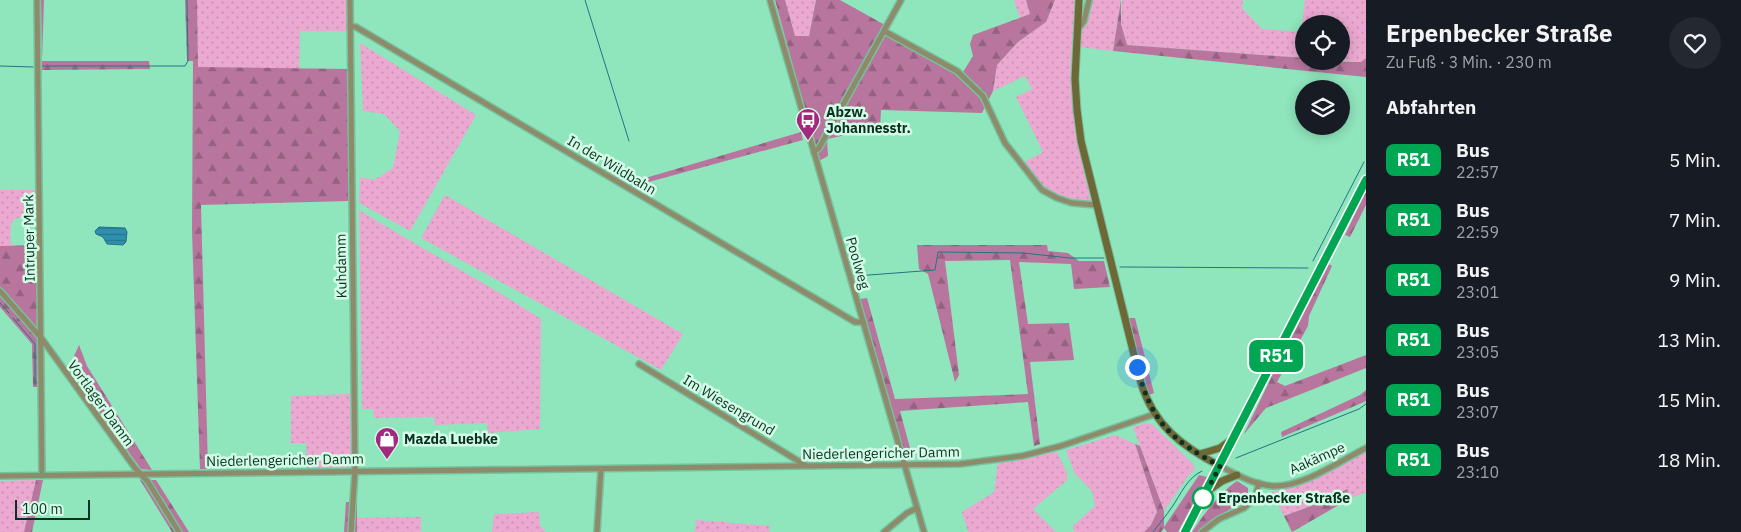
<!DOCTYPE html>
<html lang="de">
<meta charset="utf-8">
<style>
body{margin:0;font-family:"IBM Plex Sans",sans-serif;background:#242831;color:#f1f3f6;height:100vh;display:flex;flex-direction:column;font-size:19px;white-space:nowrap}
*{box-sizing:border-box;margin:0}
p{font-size:16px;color:#9ea1a6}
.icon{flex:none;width:28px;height:28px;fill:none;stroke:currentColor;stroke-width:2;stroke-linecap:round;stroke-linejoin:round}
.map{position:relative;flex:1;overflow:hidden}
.side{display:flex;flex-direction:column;background:#171b24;width:375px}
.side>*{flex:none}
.badge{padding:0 10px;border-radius:8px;font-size:18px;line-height:32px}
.fabs{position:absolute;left:1295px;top:15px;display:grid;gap:10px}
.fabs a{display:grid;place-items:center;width:55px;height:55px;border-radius:50%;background:#171b24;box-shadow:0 2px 12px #0003;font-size:25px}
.scale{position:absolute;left:15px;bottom:12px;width:75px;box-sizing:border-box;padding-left:5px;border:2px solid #0b3122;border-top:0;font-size:14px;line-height:18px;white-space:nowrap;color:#0b3122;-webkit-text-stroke:4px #d3fce7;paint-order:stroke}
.you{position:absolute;width:25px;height:25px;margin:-12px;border:4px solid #fff;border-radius:50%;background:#1a73e8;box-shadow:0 0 0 8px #1a73e833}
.map>.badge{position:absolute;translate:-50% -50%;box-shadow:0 0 0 2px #fff}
h2{padding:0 20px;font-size:19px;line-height:45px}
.round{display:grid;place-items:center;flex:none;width:52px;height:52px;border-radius:26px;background:#242831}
.head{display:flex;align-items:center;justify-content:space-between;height:85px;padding:0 20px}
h1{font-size:24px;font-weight:700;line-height:38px}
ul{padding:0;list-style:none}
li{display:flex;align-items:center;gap:15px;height:60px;padding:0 20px}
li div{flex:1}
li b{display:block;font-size:19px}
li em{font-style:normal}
li .badge{min-width:55px;font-weight:700;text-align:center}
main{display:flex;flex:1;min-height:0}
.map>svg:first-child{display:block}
.grass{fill:url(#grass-dots)}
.forest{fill:url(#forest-firs)}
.water{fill:url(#water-rules);stroke:#247484}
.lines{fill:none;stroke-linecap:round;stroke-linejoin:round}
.stream{stroke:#247484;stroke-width:1}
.minor-casing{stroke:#75c19d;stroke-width:8}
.secondary-casing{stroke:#75c19d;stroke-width:9}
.minor{stroke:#8e8a6a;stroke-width:5}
.secondary{stroke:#6e6837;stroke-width:7}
.line-casing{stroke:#fff;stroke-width:11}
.line{stroke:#00a651;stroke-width:8}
.walk{stroke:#0b3122;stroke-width:5;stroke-dasharray:0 9}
.stop-dot{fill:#fff;stroke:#00a651;stroke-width:2.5}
.labels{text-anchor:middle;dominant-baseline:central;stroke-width:5;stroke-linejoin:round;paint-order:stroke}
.poi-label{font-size:14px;font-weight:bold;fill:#0b3122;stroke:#d3fce7;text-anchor:start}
.street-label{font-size:14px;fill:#0b3122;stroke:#d3fce7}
.stop-label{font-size:14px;font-weight:bold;fill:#0b3122;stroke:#d3fce7;text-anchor:start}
</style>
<main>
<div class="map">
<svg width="1366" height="532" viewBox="0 0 1366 532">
<defs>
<pattern id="grass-dots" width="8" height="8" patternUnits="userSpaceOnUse" patternTransform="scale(1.25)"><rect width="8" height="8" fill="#eba8d1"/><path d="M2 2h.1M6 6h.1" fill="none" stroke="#c891b3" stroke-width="1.8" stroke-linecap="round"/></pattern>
<pattern id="forest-firs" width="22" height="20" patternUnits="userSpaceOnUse" patternTransform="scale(1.25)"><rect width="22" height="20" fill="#b8769e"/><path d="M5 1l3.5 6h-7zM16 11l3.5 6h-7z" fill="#946180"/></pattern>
<pattern id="water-rules" width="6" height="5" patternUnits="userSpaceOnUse" patternTransform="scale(1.25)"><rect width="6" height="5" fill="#2e90ae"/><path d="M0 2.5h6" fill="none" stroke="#25768d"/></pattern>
</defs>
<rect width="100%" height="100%" fill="#8fe5bc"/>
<g class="grass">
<path d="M197 0H346L347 31H300L299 69 198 68Z"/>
<path d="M785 0H816L809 36H795Z"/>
<path d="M1014 0H1026L1030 14 1020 18Z"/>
<path d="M1055 0H1075C1074 27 1070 54 1071 80 1073 121 1081 161 1091 201 1059 198 1041 191 1025 162L1043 152 1016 97 1032 89 1025 76 993 91 997 65 1018 42 1046 22Z"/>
<path d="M1092 0H1121L1113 51 1080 47 1081 31 1086 22Z"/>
<path d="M1122 0H1243L1242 8 1262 29 1301 32 1305 0H1366V58L1361 62 1341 60V24H1304V58L1127 45 1121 24Z"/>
<path d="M360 43 476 115 410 231 359 203 360 177 374 180 393 168 400 131 384 114 363 111Z"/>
<path d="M0 190H35L37 216C9 217 10 218 11 245L0 246Z"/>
<path d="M445 195 683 334 661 370 421 238Z"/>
<path d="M359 210C419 247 481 280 541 319L540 429 488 433 487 423 435 425 434 417 374 418 373 409H362Z"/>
<path d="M350 394 353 462 348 467 307 468 306 443H291V396Z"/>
<path d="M1146 423 1153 425 1193 464 1195 469 1188 476 1164 511 1133 427Z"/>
<path d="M1115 435 1135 444 1157 512 1151 525 1144 532H1075L1072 527 1095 506 1092 491 1075 474 1066 450Z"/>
<path d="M1057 452 1067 473V480L1033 509 1056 532H968L962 512 994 492 998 462Z"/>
<path d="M1366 452V492L1351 498 1346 489 1322 502 1284 516 1272 492 1302 484Z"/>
<path d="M36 480 24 532H0V481Z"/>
<path d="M539 512 540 526 546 532H492L494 514Z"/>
<path d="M421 517V532H357V518Z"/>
<path d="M696 520 770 526 769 532H695Z"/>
</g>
<g class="forest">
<path d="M41 0H44L42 61H149L150 69 42 70Z"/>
<path d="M185 0H197L198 67 349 69V201L201 205 208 469H200L192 231 193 61H187Z"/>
<path d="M775 0H785L795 36H809L816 0H840L885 25 887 36 960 77 973 56 970 44 973 35 1030 14 1026 0H1055L1046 22 1018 42 997 65 993 91 982 113 881 110 880 128 827 139 828 156 819 161Z"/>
<path d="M1121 0V24L1127 45 1304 58V61L1361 62 1366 58V77L1113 51Z"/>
<path d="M801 132 803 140 645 183 642 179Z"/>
<path d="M1366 191V205L1350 237 1345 235Z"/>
<path d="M38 245 39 387H33L32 344 0 307V246Z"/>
<path d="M917 245H1047L1048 251 1068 253 1079 261H1104L1110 287 1074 289 1071 264 1019 262 1028 324 1069 323 1074 360 1030 362 1040 444 1034 446 1028 402 900 411 913 459 906 460 860 299 867 298 895 399 1028 394 1010 260 945 261 959 375 955 382 928 274 919 269Z"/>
<path d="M1329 264 1332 266 1309 316 1308 326 1277 382 1285 386 1366 355V368L1266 408 1244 434 1271 378Z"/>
<path d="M1129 318H1135L1154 393 1149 395Z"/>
<path d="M79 345 87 366 152 470 141 469 74 377 82 369 74 356Z"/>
<path d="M1366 390V401L1364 402 1282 437 1281 432 1360 395Z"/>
<path d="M1135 444 1140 446 1164 511V527L1199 475 1207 477 1178 532H1167L1164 528 1161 532H1144L1151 525 1157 512Z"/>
<path d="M36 480H43L32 532H24Z"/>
<path d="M140 480H156L189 532H172Z"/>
<path d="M1237 481 1248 488V498L1208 523 1200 532H1192C1205 513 1218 494 1237 481Z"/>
<path d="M1347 489 1351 498 1292 532 1284 516 1322 502Z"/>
<path d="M346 502H357V532H344Z"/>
</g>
<path class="water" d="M99 227 125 228 127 232 126 242 123 245 107 244 103 237 96 234 95 231Z"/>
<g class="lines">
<g class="stream">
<path d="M585 0 629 141"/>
<path d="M0 66 33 67"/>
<path d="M43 66H185L188 61 187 0"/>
<path d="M1313 261 1364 162"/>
<path d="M1120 267 1308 268"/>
<path d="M856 276 935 270 938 252 1023 253 1070 258H1104"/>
<path d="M0 303 9 313"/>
<path d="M13 318 35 344V385"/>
<path d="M1236 458 1359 409 1366 404"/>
<path d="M1153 532C1159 524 1166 516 1172 507 1181 494 1187 478 1202 471"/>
</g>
<g class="minor-casing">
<g id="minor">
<path d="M37 0 42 475"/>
<path d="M350 0 355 471 351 532"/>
<path d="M770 0 924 532"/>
<path d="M350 26 356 27 855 322H863"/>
<path d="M1078 29 1084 21 1089 0"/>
<path d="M884 31 957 71 983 96 1005 143 1042 190 1057 198 1072 203 1096 205"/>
<path d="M814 152 819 148 901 0"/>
<path d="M0 291 42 339 135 468 148 482 179 532"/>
<path d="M639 364 805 465"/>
<path d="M1220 466C1237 475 1254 485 1274 486 1303 487 1340 461 1366 448"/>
<path d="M0 476 960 464 1022 456 1061 446 1155 414"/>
<path d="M597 532 601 469"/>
<path d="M884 532 907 513 917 508"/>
<path d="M1202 532 1219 519 1244 508 1255 498 1259 483"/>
</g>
</g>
<g class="secondary-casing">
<g id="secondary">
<path d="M1079 0 1075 79 1077 110 1081 141 1141 383C1154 425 1181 446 1220 466"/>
<path d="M1200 454 1220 448 1231 440"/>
<path d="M1209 490 1222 481 1237 475"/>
<path d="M1185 532 1366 180"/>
</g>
</g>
<use href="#minor" class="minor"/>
<use href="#secondary" class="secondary"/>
</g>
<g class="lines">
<g class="line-casing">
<path id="line" d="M1185 532 1366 180"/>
</g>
<use href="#line" class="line"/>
<path class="walk" d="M1137 367C1152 423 1170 439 1220 466L1203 498"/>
</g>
<defs>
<g id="bus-pin" transform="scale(1.25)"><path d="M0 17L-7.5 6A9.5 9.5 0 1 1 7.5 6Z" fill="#a3297e" stroke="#d3fce7"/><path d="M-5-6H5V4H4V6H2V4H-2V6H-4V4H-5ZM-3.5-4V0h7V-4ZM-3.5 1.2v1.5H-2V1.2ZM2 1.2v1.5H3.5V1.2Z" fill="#fff"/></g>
<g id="shop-pin" transform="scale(1.25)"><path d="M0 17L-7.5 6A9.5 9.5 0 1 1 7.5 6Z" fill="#a3297e" stroke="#d3fce7"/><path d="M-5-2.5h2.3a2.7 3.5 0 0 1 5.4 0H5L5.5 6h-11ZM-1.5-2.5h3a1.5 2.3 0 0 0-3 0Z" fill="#fff"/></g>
</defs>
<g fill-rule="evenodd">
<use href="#bus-pin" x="808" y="120"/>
<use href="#shop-pin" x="387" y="439"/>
</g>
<circle class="stop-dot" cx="1203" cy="498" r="10"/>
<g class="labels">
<g class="poi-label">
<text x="826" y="112">Abzw.<tspan x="826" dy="16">Johannesstr.</tspan></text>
<text x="404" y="439">Mazda Luebke</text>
</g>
<g class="street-label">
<text transform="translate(612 165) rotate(31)">In der Wildbahn</text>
<text transform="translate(29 238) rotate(-91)">Intruper Mark</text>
<text transform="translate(858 263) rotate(74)">Poolweg</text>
<text transform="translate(341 266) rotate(-91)">Kuhdamm</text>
<text transform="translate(101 403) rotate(54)">Vortlager Damm</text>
<text transform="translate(729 405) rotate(31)">Im Wiesengrund</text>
<text transform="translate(881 453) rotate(-1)">Niederlengericher Damm</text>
<text transform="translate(1317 458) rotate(-24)">Aakämpe</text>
<text transform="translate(285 460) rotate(-1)">Niederlengericher Damm</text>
</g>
<g class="stop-label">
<text x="1218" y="498">Erpenbecker Straße</text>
</g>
</g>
</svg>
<div class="fabs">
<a><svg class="icon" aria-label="locate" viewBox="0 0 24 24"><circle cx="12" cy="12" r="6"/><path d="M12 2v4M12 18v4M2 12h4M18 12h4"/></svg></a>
<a><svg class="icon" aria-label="layers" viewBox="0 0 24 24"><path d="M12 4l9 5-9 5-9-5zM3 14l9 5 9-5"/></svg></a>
</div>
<div class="scale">100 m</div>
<div class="you" style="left:1137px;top:367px"></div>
<b class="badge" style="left:1276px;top:356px;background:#00a651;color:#fff">R51</b>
</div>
<section class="side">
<div class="head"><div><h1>Erpenbecker Straße</h1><p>Zu Fuß · 3 Min. · 230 m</p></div><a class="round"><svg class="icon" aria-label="heart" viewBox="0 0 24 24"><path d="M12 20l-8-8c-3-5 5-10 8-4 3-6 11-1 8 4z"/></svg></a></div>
<h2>Abfahrten</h2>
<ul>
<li><span class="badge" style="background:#00a651;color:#fff">R51</span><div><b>Bus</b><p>22:57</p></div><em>5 Min.</em></li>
<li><span class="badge" style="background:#00a651;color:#fff">R51</span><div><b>Bus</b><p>22:59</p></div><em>7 Min.</em></li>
<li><span class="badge" style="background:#00a651;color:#fff">R51</span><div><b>Bus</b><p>23:01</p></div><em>9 Min.</em></li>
<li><span class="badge" style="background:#00a651;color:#fff">R51</span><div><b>Bus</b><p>23:05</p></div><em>13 Min.</em></li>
<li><span class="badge" style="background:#00a651;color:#fff">R51</span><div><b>Bus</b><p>23:07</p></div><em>15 Min.</em></li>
<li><span class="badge" style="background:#00a651;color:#fff">R51</span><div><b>Bus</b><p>23:10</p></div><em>18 Min.</em></li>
</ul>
</section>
</main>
